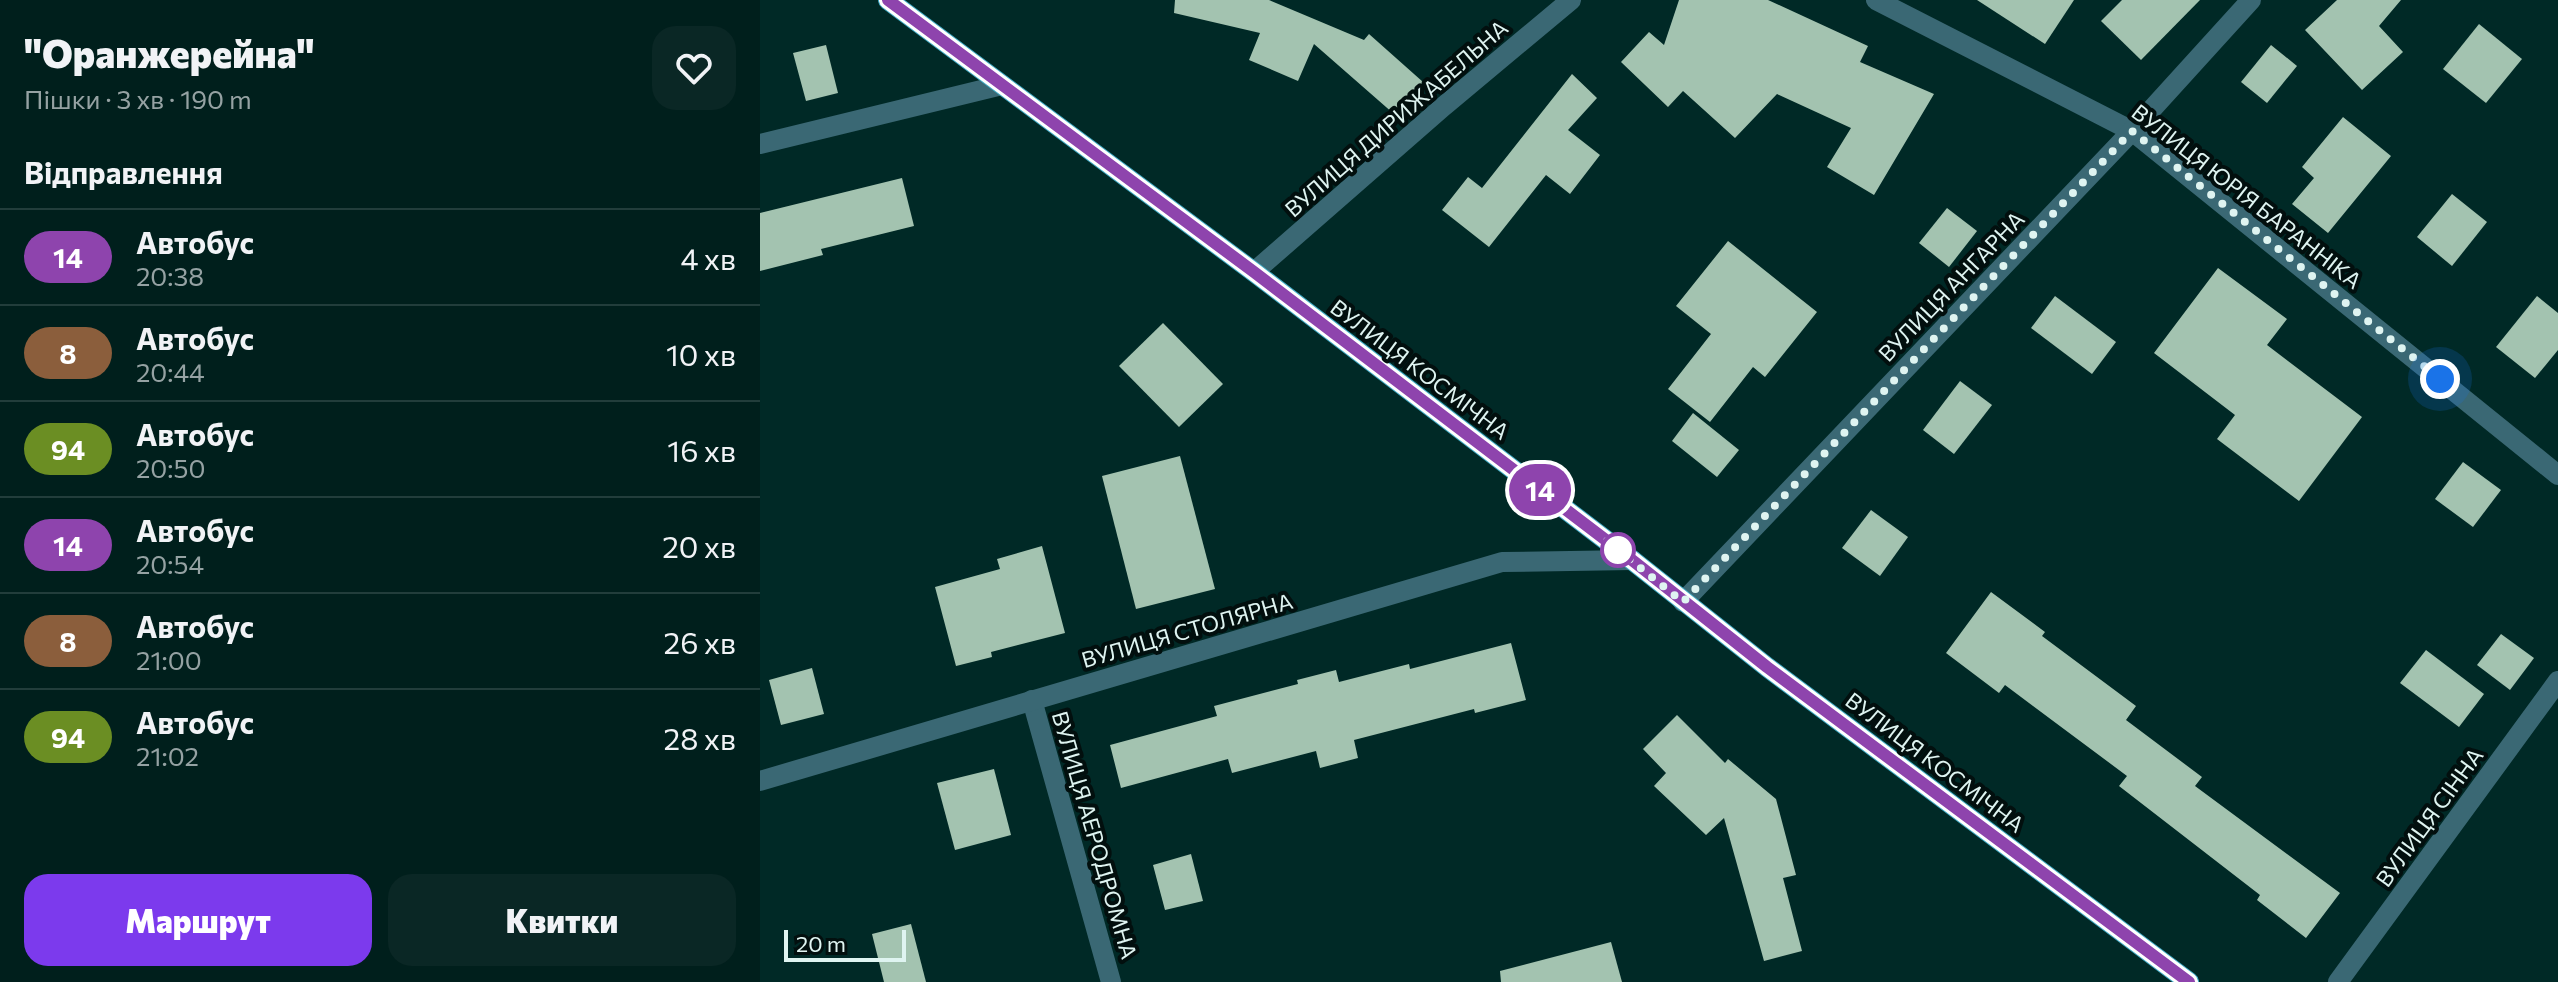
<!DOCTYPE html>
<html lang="uk">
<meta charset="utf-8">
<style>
body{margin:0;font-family:Commissioner,sans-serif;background:#0a2725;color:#f1f3f6;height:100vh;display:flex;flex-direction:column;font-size:30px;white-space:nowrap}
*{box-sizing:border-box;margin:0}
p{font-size:26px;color:#95a2a3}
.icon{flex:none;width:44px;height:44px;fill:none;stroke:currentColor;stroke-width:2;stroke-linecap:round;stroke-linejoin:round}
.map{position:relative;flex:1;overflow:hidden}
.sheet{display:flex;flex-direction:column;background:#001f1c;width:760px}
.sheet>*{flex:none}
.badge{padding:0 16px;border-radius:26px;font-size:28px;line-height:52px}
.scale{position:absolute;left:24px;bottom:20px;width:122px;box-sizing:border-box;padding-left:8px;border:4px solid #dff4f1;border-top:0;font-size:22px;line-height:28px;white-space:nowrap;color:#dff4f1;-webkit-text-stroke:6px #020f0e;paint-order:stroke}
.you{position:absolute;width:40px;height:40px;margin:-20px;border:6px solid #fff;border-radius:50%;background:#1a73e8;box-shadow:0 0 0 12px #1a73e833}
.map>.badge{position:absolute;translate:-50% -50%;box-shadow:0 0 0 4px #fff}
h2{padding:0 24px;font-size:30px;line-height:72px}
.round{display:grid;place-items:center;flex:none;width:84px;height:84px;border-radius:24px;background:#0a2725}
.headline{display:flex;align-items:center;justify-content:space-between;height:136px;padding:0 24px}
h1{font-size:38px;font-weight:800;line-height:60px}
.cta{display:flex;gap:16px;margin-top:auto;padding:16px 24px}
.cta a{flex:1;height:92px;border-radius:24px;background:#7c3aed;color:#fff;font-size:32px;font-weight:800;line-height:92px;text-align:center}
.cta a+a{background:#0a2725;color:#f1f3f6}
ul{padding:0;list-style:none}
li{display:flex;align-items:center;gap:24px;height:96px;padding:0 24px;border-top:2px solid #223d3b}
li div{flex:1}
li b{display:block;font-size:30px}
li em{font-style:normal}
li .badge{min-width:88px;font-weight:700;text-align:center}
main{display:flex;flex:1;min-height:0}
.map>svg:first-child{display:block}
.building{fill:#a3c3b0}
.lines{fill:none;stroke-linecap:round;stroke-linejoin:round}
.street{stroke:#3a6874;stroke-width:20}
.primary{stroke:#43adc6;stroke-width:20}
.line-casing{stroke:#fff;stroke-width:18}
.line{stroke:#8e44ad;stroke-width:12}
.walk{stroke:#dff4f1;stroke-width:8;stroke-dasharray:0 14.4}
.stop-dot{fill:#fff;stroke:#8e44ad;stroke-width:4}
.labels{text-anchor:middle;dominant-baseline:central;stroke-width:8;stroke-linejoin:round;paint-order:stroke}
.street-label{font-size:22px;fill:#dff4f1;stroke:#020f0e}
</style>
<main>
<section class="sheet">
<div class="headline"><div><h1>&quot;Оранжерейна&quot;</h1><p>Пішки · 3 хв · 190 m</p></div><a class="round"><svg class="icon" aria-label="heart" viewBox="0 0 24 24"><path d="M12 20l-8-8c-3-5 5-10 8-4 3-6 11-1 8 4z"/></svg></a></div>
<h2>Відправлення</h2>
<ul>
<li><span class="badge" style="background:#8e44ad;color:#fff">14</span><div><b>Автобус</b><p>20:38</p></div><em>4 хв</em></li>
<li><span class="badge" style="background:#8b5e3c;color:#fff">8</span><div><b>Автобус</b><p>20:44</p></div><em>10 хв</em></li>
<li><span class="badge" style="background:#6b8e23;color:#fff">94</span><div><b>Автобус</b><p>20:50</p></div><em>16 хв</em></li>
<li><span class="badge" style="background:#8e44ad;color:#fff">14</span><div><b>Автобус</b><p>20:54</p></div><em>20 хв</em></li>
<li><span class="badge" style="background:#8b5e3c;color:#fff">8</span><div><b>Автобус</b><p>21:00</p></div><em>26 хв</em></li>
<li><span class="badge" style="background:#6b8e23;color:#fff">94</span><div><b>Автобус</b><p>21:02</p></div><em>28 хв</em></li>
</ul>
<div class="cta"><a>Маршрут</a><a>Квитки</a></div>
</section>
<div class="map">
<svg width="1798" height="982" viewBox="0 0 1798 982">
<rect width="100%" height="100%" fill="#002926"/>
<g class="building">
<path d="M415 0H509L604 40 609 34 663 82 634 114 554 44 538 81 489 60 500 33 414 13Z"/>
<path d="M919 0H1008L1108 46 1100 62 1174 94 1114 195 1067 167 1091 128 1017 94 975 138 923 91 908 107 861 62 889 32 904 45Z"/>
<path d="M1217 0H1314L1285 44Z"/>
<path d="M1362 0H1440L1381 60 1341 21Z"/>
<path d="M1577 0H1641L1619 26 1643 52 1602 90 1545 30Z"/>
<path d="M1719 24 1762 59 1726 103 1683 69Z"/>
<path d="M66 45 78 93 46 101 33 53Z"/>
<path d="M1511 45 1537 66 1507 103 1481 82Z"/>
<path d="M812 74 837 98 808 130 840 155 810 194 786 175 729 247 682 210 708 177 722 188Z"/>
<path d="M1583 117 1631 156 1568 233 1532 204 1554 178 1542 167Z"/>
<path d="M142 178 154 226 61 249 63 255 0 271V213Z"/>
<path d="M1692 194 1727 222 1692 266 1657 237Z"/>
<path d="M1187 208 1217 231 1189 267 1159 243Z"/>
<path d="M968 241 1057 312 1005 377 993 367 950 422 908 389 951 334 916 306Z"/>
<path d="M1458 268 1527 319 1507 345 1602 417 1539 501 1457 439 1475 415 1394 353Z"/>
<path d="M1295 296 1356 342 1332 374 1271 328Z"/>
<path d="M1777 296 1798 313V350L1775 378 1736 347Z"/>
<path d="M403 323 463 384 419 427 359 366Z"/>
<path d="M1200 381 1232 405 1194 454 1163 430Z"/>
<path d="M933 413 979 450 957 477 912 441Z"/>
<path d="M420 456 455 589 376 609 342 476Z"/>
<path d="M1703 462 1741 490 1713 527 1675 499Z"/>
<path d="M1111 510 1148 537 1120 576 1082 548Z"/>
<path d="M282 546 305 633 231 652 232 657 196 666 175 587 240 569 237 559Z"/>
<path d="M1231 592 1285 632 1282 636 1376 706 1366 720 1442 777 1435 786 1580 893 1546 938 1497 900 1500 895 1359 786 1367 776 1245 685 1239 693 1186 653Z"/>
<path d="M1741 634 1774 658 1750 690 1717 665Z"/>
<path d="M751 643 766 700 715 713 714 709 594 740 598 758 560 768 556 751 472 773 468 759 361 788 350 745 457 716 454 706 538 684 537 680 576 670 579 682 649 664 650 669Z"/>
<path d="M1666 650 1724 694 1699 727 1640 683Z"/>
<path d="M52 668 64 714 21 725 9 680Z"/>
<path d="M917 715 965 763 968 759 1016 799 1036 875 1023 878 1042 951 1004 961 964 818 946 835 894 786 906 773 883 749Z"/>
<path d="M234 769 251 835 195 850 177 783Z"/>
<path d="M431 854 443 901 405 910 393 865Z"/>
<path d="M151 924 166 982H124L112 934Z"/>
<path d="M851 942 862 982H741L740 971Z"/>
</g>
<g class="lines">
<g class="street">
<path d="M1116 0 1372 131 1798 475"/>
<path d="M0 144 242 85"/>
<path d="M494 272 684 106 811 0"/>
<path d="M923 602 1372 131 1491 0"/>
<path d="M272 700 351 982"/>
<path d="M0 781 742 562 872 560"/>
<path d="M1578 982 1798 681"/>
</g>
<path class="primary" d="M128 0 494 272 872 560 1007 667 1429 982"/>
</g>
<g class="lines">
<g class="line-casing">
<path id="line" d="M128 0 494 272 872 560 1007 667 1429 982"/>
</g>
<use href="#line" class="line"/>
<path class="walk" d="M858 550 847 541 923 602 1372 131 1680 379"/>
</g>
<circle class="stop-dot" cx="858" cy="550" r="16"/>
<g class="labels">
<g class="street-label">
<text transform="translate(636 118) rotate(-41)">ВУЛИЦЯ ДИРИЖАБЕЛЬНА</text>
<text transform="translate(1487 196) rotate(38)">ВУЛИЦЯ ЮРІЯ БАРАННІКА</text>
<text transform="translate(1191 286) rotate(-46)">ВУЛИЦЯ АНГАРНА</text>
<text transform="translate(660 369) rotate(37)">ВУЛИЦЯ КОСМІЧНА</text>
<text transform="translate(427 630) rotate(-16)">ВУЛИЦЯ СТОЛЯРНА</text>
<text transform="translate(1175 762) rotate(37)">ВУЛИЦЯ КОСМІЧНА</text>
<text transform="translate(1669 817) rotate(-54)">ВУЛИЦЯ СІННА</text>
<text transform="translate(335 835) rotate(74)">ВУЛИЦЯ АЕРОДРОМНА</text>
</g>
</g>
</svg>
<div class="scale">20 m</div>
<div class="you" style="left:1680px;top:379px"></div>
<b class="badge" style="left:780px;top:490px;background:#8e44ad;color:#fff">14</b>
</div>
</main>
